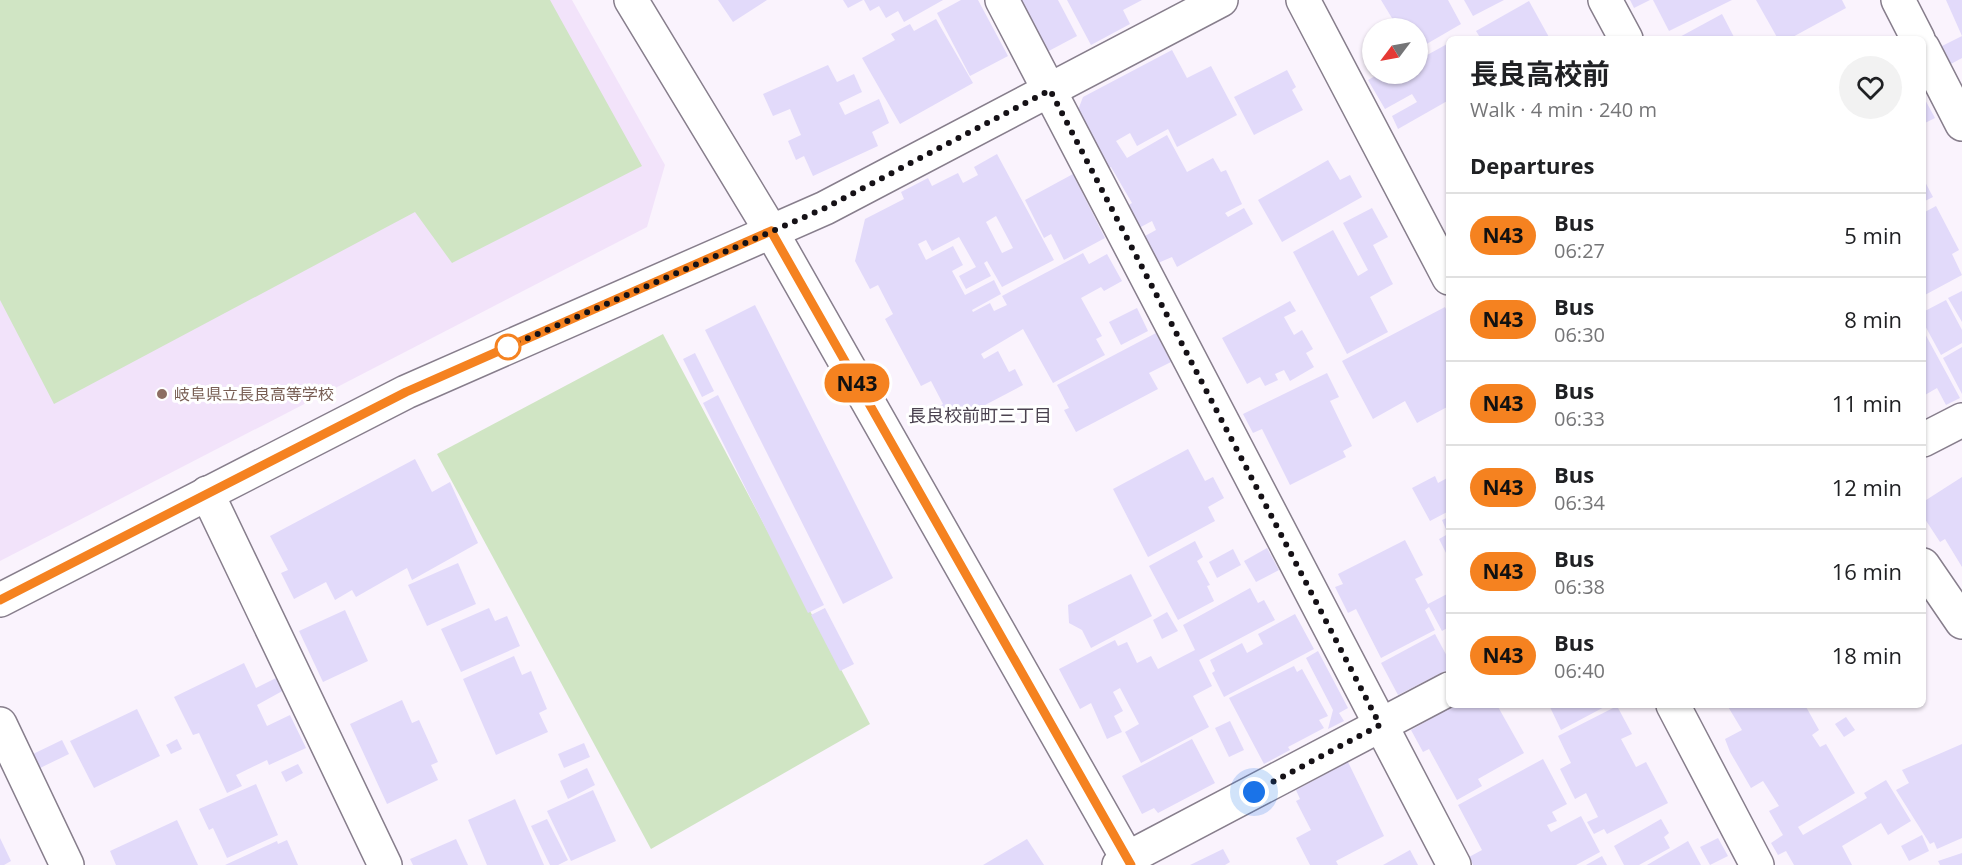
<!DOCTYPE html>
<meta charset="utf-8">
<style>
body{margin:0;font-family:"Open Sans","Noto Sans JP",sans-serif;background:#f2f2f2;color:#202124;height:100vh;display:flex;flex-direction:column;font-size:22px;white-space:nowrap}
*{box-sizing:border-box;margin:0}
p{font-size:20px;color:#757577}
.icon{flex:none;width:33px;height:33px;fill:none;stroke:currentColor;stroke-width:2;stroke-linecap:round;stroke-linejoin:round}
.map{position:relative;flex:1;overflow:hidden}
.side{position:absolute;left:1446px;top:36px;width:480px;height:672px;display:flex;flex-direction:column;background:#fff;border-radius:9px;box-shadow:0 2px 4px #0004}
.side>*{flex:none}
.badge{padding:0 12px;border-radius:20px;font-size:21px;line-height:39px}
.needle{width:39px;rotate:238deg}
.fabs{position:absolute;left:1362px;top:18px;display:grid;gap:12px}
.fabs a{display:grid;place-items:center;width:66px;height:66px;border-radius:50%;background:#fff;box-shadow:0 2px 4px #0004;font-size:30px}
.you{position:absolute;width:30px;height:30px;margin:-15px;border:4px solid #fff;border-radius:50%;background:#1a73e8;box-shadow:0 0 0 9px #1a73e833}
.map>.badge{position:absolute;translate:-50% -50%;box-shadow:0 0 0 3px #fff}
h2{padding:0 24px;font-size:22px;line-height:54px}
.round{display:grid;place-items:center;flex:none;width:63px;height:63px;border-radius:32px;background:#f2f2f2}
.headline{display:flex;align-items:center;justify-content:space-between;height:102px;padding:0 24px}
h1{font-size:28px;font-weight:700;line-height:45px}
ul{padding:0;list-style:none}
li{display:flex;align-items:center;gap:18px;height:84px;padding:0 24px;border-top:2px solid #e0e0e0}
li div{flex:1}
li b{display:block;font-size:22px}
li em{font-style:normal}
li .badge{min-width:66px;font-weight:700;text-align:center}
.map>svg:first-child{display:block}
.built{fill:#f2e3fa}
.green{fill:#d0e5c4}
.building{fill:#e2dafa;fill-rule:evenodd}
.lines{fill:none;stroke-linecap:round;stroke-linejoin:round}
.minor-casing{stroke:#877e8c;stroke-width:36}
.minor{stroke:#fff;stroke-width:33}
.line-casing{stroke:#fff;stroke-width:14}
.line{stroke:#f58220;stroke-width:9}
.walk{stroke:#151116;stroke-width:6;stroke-dasharray:0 10.8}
.stop-dot{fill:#fff;stroke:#f58220;stroke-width:3}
.education-dot{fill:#8d6e63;stroke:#fff;stroke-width:2}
.labels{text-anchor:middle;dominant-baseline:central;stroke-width:6;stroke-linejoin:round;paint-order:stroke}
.education-label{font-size:16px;fill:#785e54;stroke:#fff;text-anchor:start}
.neighbourhood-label{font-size:18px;fill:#4b4250;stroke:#fff}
</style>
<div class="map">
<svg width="1962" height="865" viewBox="0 0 1962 865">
<rect width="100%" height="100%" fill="#faf3fd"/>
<path class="built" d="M0 0H572L665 165 647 227 0 561Z"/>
<g class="green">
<path d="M0 0H550L642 166 452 263 415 212 54 404 0 300Z"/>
<path d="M663 334 870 724 651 849 437 454Z"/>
</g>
<g class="building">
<path d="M718 0H767L733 22Z"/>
<path d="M843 0H863L848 8Z"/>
<path d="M864 0H943L904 22 898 11 886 18 879 6 870 11Z"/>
<path d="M961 0H978L1008 56 970 76 937 13Z"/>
<path d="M1017 0H1058L1077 36 1045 53Z"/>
<path d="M1067 0H1142L1123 10 1130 24 1091 45Z"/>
<path d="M1381 0H1448L1461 24 1418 49V28H1398Z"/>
<path d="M1464 0H1504L1473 16Z"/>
<path d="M1630 0H1650L1634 8Z"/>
<path d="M1653 0H1732L1669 31Z"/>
<path d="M1756 0H1842L1846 8 1789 39H1778Z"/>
<path d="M1946 0H1962V58L1949 65 1940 47 1962 36Z"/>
<path d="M1529 1 1550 39H1481L1476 31Z"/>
<path d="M1722 14 1735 39H1676Z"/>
<path d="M936 19 973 83 900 124 862 58 895 40 891 34 910 24 914 31Z"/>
<path d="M1449 43V100L1398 129 1392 116 1417 102 1412 94 1385 109 1368 80 1379 74H1418V60Z"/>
<path d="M1172 50 1187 78 1211 66 1237 115 1177 147 1168 129 1137 146 1130 133 1116 141 1127 158 1167 135 1187 172 1213 158 1221 172 1226 170 1242 204 1225 213 1228 217 1244 208 1253 224 1177 267 1172 257 1158 263 1145 236 1156 230 1152 221 1139 228 1127 206 1132 203 1111 167 1108 169 1078 110 1083 97Z"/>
<path d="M828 65 837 82 854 74 862 92 839 103 845 115 879 99 889 123 872 132 878 146 813 176 804 156 796 160 788 141 801 135 790 109 773 116 763 94Z"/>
<path d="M1287 70 1296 87 1292 90 1303 110 1254 135 1234 97Z"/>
<path d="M1923 96 1935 118 1923 124Z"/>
<path d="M997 154 1054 260 1002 287 987 261 984 263 991 276 966 289 959 276 976 267 959 237 932 251 926 240 918 244 926 260 953 246 963 265 952 271 965 295 994 280 1001 294 972 310 973 312 990 303 994 311 1007 305 1002 296 1083 253 1089 264 1107 254 1122 281 1104 291 1101 287 1081 298 1102 336 1096 339 1105 355 1053 383 1023 329 981 354 984 359 998 351 1009 372 1015 369 1023 385 947 425 938 407 943 404 931 381 921 386 885 319 893 314 878 285 870 289 855 261 865 219 904 199 901 192 928 178 932 186 958 173 963 183 978 175 974 167ZM996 216 1013 248 1002 253 986 222Z"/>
<path d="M1328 160 1340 180 1350 175 1362 197 1282 242 1258 200Z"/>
<path d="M1073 174 1105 238 1064 260 1051 234 1044 238 1025 200Z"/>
<path d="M1923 178 1933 197 1923 202Z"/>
<path d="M1936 206 1959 250 1952 254 1962 275 1923 296V213Z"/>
<path d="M1372 208 1388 237 1373 245 1393 284 1370 297 1388 332 1347 354 1293 252 1333 230 1358 276 1368 270 1343 223Z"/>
<path d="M1962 291V322L1948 298Z"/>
<path d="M1946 300 1962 330V343L1941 355 1923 322V312Z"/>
<path d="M1290 301 1296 311 1284 317 1294 335 1302 330 1313 349 1306 353 1314 367 1290 381 1284 370 1275 374 1278 380 1265 386 1260 377 1247 384 1222 338Z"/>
<path d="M755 305 893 578 843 604 705 330Z"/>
<path d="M1445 307 1449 315V406L1417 423 1405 401 1373 419 1342 361Z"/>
<path d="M1137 308 1148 331 1121 345 1109 322Z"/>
<path d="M1923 330 1960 398 1946 405 1937 388 1925 395 1923 390Z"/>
<path d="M1156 333 1171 362 1149 373 1158 389 1076 432 1064 410 1069 408 1057 385Z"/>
<path d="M1962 347V394L1943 358Z"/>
<path d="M695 353 714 391 702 397 683 359Z"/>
<path d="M1327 373 1339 397 1330 401 1352 446 1343 451 1346 457 1290 485 1262 429 1253 433 1243 414Z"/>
<path d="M718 395 824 605 808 613 703 403Z"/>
<path d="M1188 449 1205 481 1213 477 1224 498 1208 507 1215 521 1148 557 1113 489Z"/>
<path d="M415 459 432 492 450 482 478 543 412 580 407 568 356 597 352 590 335 600 326 582 294 599 281 573 288 570 270 536Z"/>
<path d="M1435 476 1438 483 1449 477V511L1430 521 1412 488Z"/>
<path d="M1962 477V567L1945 539 1940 542 1923 516V502Z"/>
<path d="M1449 517V559L1439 539 1448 534 1442 520Z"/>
<path d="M1405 540 1423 575 1415 579 1428 604 1449 593V627L1442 631 1429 607 1425 610 1435 630 1381 658 1356 609 1348 613 1335 587 1343 584 1338 574Z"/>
<path d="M1195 541 1203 557 1197 561 1210 585 1207 586 1214 601 1178 620 1149 566Z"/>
<path d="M1267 548 1279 570 1256 582 1244 561Z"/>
<path d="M1233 549 1241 565 1217 578 1209 562Z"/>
<path d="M458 563 476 604 427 626 408 585Z"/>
<path d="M1131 574 1152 616 1091 648 1082 630 1069 623 1068 605Z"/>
<path d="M1250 588 1258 603 1264 600 1275 620 1199 660 1212 686 1193 696 1209 727 1141 763 1125 732 1139 724 1120 688 1113 692 1123 711 1114 716 1122 732 1107 739 1091 703 1080 709 1059 669 1115 640 1118 646 1127 642 1137 663 1151 656 1158 669 1195 650 1183 625Z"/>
<path d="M489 608 495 621 507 616 520 646 461 672 441 629Z"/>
<path d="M825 608 854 664 840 671 811 615Z"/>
<path d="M345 610 368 661 323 682 299 631Z"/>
<path d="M1167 612 1178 631 1162 639 1153 620Z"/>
<path d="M1295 614 1314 649 1224 697 1212 673 1215 671 1210 660 1242 643 1247 653 1263 644 1258 634Z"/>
<path d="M1435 634 1449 660V669L1398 695 1381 663Z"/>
<path d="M1318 651 1348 708 1339 713 1344 721 1328 729 1333 710 1306 658Z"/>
<path d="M514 656 522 675 531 671 547 709 539 713 548 732 496 755 463 679Z"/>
<path d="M244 663 256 688 280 676 286 689 257 705 267 726 290 715 306 748 269 765 267 760 236 775 242 786 227 793 199 733 193 735 174 697Z"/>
<path d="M1294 666 1297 672 1302 669 1328 716 1319 720 1324 728 1288 747 1290 750 1264 764 1229 698Z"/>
<path d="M402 700 412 723 419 720 438 762 431 765 438 780 387 804 350 724Z"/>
<path d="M1455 705H1497L1524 753 1478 779 1482 786 1457 800 1429 749 1423 752 1411 730Z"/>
<path d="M1549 705H1608L1561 730Z"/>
<path d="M1727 705H1805L1819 730 1812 735 1820 747 1826 744 1855 793 1798 827 1803 835 1867 798 1864 793 1886 780 1911 821 1888 835 1881 823 1842 846 1852 865H1794L1786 851 1778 855 1771 843 1783 835 1769 811 1779 806 1763 781 1751 788 1730 752 1725 739 1742 730Z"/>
<path d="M1617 706 1632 734 1621 739 1636 767 1646 762 1668 803 1607 834 1604 829 1594 834 1587 822 1598 817 1586 793 1575 799 1560 769 1571 763 1558 736Z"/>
<path d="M137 709 160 756 94 788 70 741Z"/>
<path d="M1846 717 1855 730 1844 737 1835 724Z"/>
<path d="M1230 721 1244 750 1229 757 1215 728Z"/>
<path d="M177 739 182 749 171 754 166 745Z"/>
<path d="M1192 739 1215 783 1158 813 1154 808 1142 814 1122 776Z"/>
<path d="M62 740 69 754 38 769 31 755Z"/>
<path d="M584 743 590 757 564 768 558 754Z"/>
<path d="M1962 744V838L1937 849 1934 842 1930 844 1896 790 1909 783 1902 770Z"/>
<path d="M1543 759 1567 804 1552 812 1557 821 1547 825 1551 832 1581 816 1600 852 1576 865H1473L1469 857 1482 850 1458 805Z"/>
<path d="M1348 762 1384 836 1336 861 1338 865H1310L1296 838 1311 830 1296 801 1300 799 1296 790Z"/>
<path d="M298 764 303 773 286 782 281 772Z"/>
<path d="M587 768 595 785 568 799 560 781Z"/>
<path d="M256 784 278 835 227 858 213 828 209 830 199 809Z"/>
<path d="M593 790 616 841 571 861 547 811Z"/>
<path d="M515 799 544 865H487L468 820Z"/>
<path d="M547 819 568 860 558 865H550L531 826Z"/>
<path d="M1661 819 1669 833 1664 837 1670 848 1639 865H1624L1614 846Z"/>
<path d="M177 820 198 865H116L110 851Z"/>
<path d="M1922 835 1929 851 1909 861 1901 846Z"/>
<path d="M0 838 11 861 4 865H0Z"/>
<path d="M1718 838 1728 856 1710 865 1700 847Z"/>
<path d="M456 839 468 865H413L410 859Z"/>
<path d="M1027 839 1044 865H983Z"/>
<path d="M287 840 298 865H225L277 841 278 844Z"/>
<path d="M1688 841 1701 865H1647Z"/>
<path d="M1223 849 1230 862 1225 865H1190Z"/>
<path d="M1410 850 1418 865H1383Z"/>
<path d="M1962 853V865H1940L1938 861Z"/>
<path d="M1602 856 1607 865H1586Z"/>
</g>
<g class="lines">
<g class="minor-casing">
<g id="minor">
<path d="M631 0 771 231 1131 865"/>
<path d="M1002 0 1454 865"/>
<path d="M1303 0 1449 278"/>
<path d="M1605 0 1626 39"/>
<path d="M1898 0 1918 39"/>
<path d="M1923 48 1962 124"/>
<path d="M1923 440 1962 420"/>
<path d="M207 493 385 865"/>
<path d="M1923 565 1962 622"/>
<path d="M0 600 406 392 825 208 1221 0"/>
<path d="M1673 705 1757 865"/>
<path d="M0 724 67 865"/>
<path d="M1119 865 1128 858 1449 689"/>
</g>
</g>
<use href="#minor" class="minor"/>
</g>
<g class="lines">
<g class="line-casing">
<path id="line" d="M0 600 406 392 771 231 1131 865"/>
</g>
<use href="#line" class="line"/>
<path class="walk" d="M508 347 825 208 1050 90 1380 725 1254 792"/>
</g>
<circle class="stop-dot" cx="508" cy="347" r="12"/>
<circle class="education-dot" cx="162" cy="394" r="6"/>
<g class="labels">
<g class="education-label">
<text x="174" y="394">岐阜県立長良高等学校</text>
</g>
<g class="neighbourhood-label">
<text x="980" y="415">長良校前町三丁目</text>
</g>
</g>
</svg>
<div class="fabs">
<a><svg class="needle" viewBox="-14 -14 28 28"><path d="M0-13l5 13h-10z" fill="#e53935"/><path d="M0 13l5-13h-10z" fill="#757577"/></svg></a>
</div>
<div class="you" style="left:1254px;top:792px"></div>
<b class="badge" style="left:857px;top:383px;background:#f58220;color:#111">N43</b>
<section class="side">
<div class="headline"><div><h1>長良高校前</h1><p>Walk · 4 min · 240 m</p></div><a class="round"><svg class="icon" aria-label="heart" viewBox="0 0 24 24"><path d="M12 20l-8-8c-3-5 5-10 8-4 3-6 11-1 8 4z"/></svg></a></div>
<h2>Departures</h2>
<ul>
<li><span class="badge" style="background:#f58220;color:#111">N43</span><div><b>Bus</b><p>06:27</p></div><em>5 min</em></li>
<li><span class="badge" style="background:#f58220;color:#111">N43</span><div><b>Bus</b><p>06:30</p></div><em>8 min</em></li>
<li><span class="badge" style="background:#f58220;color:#111">N43</span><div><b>Bus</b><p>06:33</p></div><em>11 min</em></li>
<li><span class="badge" style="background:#f58220;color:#111">N43</span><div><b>Bus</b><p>06:34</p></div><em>12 min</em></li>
<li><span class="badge" style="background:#f58220;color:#111">N43</span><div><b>Bus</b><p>06:38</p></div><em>16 min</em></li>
<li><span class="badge" style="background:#f58220;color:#111">N43</span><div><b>Bus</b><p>06:40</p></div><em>18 min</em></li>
</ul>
</section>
</div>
